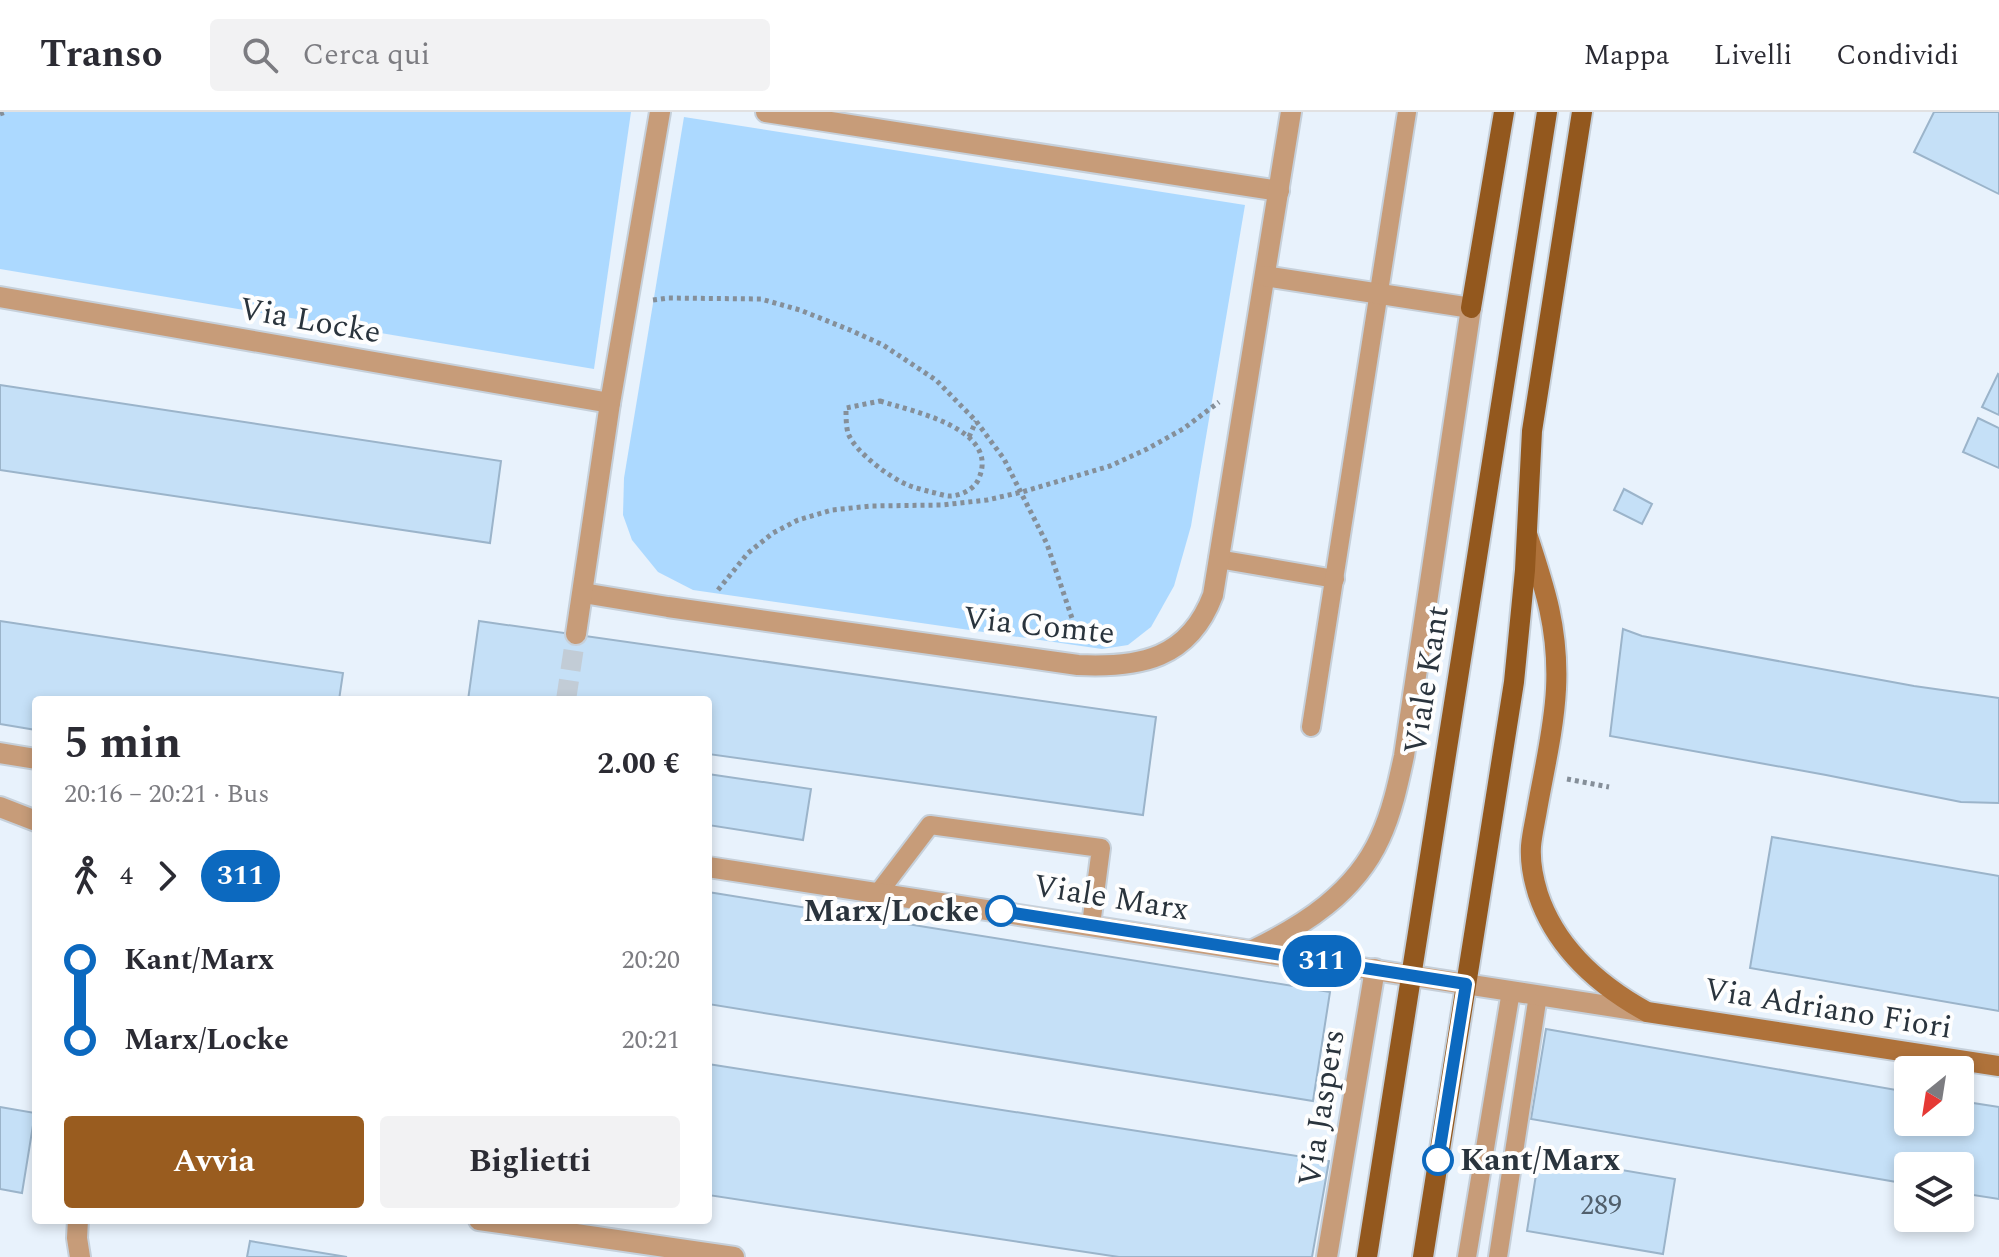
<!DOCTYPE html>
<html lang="it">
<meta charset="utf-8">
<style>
body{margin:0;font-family:Spectral,serif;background:#f2f2f3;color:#2b2b33;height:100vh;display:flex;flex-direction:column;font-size:30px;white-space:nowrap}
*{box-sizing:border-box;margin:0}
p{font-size:26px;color:#7c7c81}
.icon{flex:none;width:44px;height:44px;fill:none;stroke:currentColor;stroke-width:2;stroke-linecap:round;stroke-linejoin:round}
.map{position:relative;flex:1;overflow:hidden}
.sheet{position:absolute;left:32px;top:584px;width:680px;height:528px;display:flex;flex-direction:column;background:#fff;border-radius:8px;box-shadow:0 4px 12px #0003}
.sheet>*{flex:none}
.badge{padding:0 16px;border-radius:26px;font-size:28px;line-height:52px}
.needle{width:52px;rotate:210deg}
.buttons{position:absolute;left:1894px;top:944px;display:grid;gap:16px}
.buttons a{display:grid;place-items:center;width:80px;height:80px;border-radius:8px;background:#fff;box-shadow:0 4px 12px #0003;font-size:40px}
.map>.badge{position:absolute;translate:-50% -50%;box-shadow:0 0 0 4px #fff}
.legs{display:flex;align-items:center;gap:12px;height:88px;padding:0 32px;font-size:26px}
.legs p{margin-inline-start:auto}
.headline{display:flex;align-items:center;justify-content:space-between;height:136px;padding:0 32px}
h1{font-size:44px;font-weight:700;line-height:60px}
.primary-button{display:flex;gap:16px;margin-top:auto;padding:16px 32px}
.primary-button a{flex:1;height:92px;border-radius:8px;background:#995c1f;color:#fff;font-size:32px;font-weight:700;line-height:92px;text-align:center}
.primary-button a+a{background:#f2f2f3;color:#2b2b33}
ul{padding:0 32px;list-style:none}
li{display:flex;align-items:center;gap:28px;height:80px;font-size:30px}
li i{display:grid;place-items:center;width:12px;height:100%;margin:0 10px;background:currentColor}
li i::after{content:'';width:20px;height:20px;margin:-10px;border:6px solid;border-radius:50%;background:#fff}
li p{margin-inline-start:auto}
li:first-child i{background:linear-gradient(#0000 50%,currentColor 0)}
li:last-child i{background:linear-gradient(currentColor 50%,#0000 0)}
header{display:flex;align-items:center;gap:48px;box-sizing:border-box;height:112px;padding:0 40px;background:#fff;border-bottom:2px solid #e1e1e2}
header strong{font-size:38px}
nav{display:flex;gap:44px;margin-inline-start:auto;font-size:28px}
.search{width:560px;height:72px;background:#f2f2f3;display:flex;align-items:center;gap:20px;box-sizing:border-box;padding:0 28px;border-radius:8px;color:#7c7c81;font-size:30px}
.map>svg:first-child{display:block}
.green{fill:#acd9ff}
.building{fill:#c5e0f7;stroke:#9bb4ca;stroke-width:2}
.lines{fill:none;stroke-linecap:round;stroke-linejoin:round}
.street-tunnel{stroke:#c2ccd6;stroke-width:20;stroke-dasharray:20 10;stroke-linecap:butt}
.lane-casing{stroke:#c6d0da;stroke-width:22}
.street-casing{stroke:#c6d0da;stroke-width:24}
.secondary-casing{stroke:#c6d0da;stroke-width:24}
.primary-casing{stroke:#c6d0da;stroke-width:24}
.path{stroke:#858f99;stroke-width:5;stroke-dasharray:4 4;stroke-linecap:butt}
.lane{stroke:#c79c79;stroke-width:18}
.street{stroke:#c79c79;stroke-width:20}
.secondary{stroke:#af723a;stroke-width:20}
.primary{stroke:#93581e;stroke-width:20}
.line-1-casing{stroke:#fff;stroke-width:18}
.line-1{stroke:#0c69bf;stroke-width:12}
.stop-1-dot{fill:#fff;stroke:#0c69bf;stroke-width:4}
.labels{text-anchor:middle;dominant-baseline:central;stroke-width:8;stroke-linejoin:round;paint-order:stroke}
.number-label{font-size:28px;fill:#515f6c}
.street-label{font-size:32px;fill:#2a343d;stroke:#fefefe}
.stop-label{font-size:32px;font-weight:bold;fill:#2a343d;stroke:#fefefe;text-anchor:end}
</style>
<header>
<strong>Transo</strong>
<div class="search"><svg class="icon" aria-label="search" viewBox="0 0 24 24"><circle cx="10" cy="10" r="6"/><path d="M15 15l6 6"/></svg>Cerca qui</div>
<nav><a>Mappa</a><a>Livelli</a><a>Condividi</a></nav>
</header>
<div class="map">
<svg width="1999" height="1145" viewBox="0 0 1999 1145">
<rect width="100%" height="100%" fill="#e8f2fc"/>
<g class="green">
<path d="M0 0H631L594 257 0 157Z"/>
<path d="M684 5 1245 93 1191 414 1174 474 1151 515 1128 533 1102 537 693 478 658 460 632 428 623 403 624 366Z"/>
</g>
<g class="building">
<path d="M1934 0H1999V82L1914 40Z"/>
<path d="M1998 262 1999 263V303L1982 295Z"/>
<path d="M0 273 501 349 490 431 0 358Z"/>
<path d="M1978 306 1999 316V356L1963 340Z"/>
<path d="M1624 377 1652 392 1642 412 1614 398Z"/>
<path d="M0 509 343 561 339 588H36V618L0 612Z"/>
<path d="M479 509 1156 605 1143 703 708 642V588H468Z"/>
<path d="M1623 517 1642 524 1914 574 1999 586V691L1961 690 1826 663 1610 624Z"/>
<path d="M708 662 811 677 803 728 708 713Z"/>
<path d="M1772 725 1999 764V899L1750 856Z"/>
<path d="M708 780 1330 880 1313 989 708 892Z"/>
<path d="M1546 917 1908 980V1010H1960V989L1999 995V1087L1960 1081V1054H1908V1072L1531 1007Z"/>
<path d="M708 952 1329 1049 1312 1145H1119L708 1083Z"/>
<path d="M0 995 35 1001 22 1081 0 1077Z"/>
<path d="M1539 1044 1675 1067 1663 1142 1527 1119Z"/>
<path d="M250 1129 347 1145H247Z"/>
</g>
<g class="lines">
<path class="street-tunnel" d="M566 588 576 522"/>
<g class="lane-casing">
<g id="lane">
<path d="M1218 447 1335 467"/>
<path d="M1311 615 1407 0"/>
<path d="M879 780 930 713 1101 736 1091 813"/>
<path d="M1467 1145 1511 879"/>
<path d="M1498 1145 1538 883"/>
</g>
</g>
<g class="street-casing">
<g id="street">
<path d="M766 0 1279 79"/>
<path d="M0 185 610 291"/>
<path d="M583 481 668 495 1078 553C1140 556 1189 547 1213 483L1291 0"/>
<path d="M576 522 610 291 660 0"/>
<path d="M0 641 36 647"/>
<path d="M0 695 36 709"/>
<path d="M708 755 1647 900"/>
<path d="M1253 838C1304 813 1355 781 1380 726 1392 700 1398 672 1404 644L1471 196 1265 164"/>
<path d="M78 1108 77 1126 80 1145"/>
<path d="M479 1108 734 1145"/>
<path d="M1327 1145 1375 857"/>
</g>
</g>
<g class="secondary-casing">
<path id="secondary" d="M1527 422C1545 476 1559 518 1556 577 1554 617 1544 658 1537 698 1535 710 1532 722 1531 734 1530 750 1533 766 1538 782 1556 836 1598 873 1647 900L1999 954"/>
</g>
<g class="primary-casing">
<g id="primary">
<path d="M1471 196 1504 0"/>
<path d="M1367 1145 1547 0"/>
<path d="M1423 1145 1514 570 1525 458 1532 319 1582 0"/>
</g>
</g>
<g class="path">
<path d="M0 2 6 0"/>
<path d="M653 188 668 186 761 187 800 198 850 218 883 233 936 268 976 309 1004 347 1047 432 1079 527"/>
<path d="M880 289C911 299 1000 316 979 366 975 377 961 384 949 384 944 384 937 381 931 380 924 378 915 376 908 373 890 366 854 339 848 321 846 314 846 304 846 296Z"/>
<path d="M969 325 976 309"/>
<path d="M718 478 748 441 773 421 798 408 832 398 871 394 942 393 987 388 1022 380 1110 354 1147 337 1183 317 1219 290"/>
<path d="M1567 667 1609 675"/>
</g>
<use href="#lane" class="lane"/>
<use href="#street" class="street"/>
<use href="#secondary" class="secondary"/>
<use href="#primary" class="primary"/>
</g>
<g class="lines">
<g class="line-1-casing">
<path id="line-1" d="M1001 799 1466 872 1438 1048"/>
</g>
<use href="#line-1" class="line-1"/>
</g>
<g class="stop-1-dot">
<circle cx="1001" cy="799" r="14"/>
<circle cx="1438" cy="1048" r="14"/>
</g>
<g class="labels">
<g class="number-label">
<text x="1601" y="1093">289</text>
</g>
<g class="street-label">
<text transform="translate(310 209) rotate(10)">Via Locke</text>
<text transform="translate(1039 514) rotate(6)">Via Comte</text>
<text transform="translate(1427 568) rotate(-81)">Viale Kant</text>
<text transform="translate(1111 786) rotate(9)">Viale Marx</text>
<text transform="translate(1828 897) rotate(9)">Via Adriano Fiori</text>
<text transform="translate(1322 996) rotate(-81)">Via Jaspers</text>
</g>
<g class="stop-label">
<text x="979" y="799">Marx/Locke</text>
<text x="1460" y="1048" text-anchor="start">Kant/Marx</text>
</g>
</g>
</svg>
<div class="buttons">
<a><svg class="needle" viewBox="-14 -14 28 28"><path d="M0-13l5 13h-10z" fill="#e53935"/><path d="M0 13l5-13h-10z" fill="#7c7c81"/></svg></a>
<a><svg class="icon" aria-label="layers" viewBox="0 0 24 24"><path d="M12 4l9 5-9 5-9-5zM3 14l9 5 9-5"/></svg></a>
</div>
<b class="badge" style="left:1322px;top:849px;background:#0c69bf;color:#fff">311</b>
<section class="sheet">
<div class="headline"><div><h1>5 min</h1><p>20:16 – 20:21 · Bus</p></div><b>2.00 €</b></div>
<div class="legs"><svg class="icon" aria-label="walk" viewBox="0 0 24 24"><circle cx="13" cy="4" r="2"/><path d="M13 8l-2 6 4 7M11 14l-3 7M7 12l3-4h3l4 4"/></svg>4<svg class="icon" aria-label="forward" viewBox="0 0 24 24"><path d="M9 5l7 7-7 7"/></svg><b class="badge" style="background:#0c69bf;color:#fff">311</b></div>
<ul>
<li><i style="color:#0c69bf"></i><b>Kant/Marx</b><p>20:20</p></li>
<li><i style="color:#0c69bf"></i><b>Marx/Locke</b><p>20:21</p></li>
</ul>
<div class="primary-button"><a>Avvia</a><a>Biglietti</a></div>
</section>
</div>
